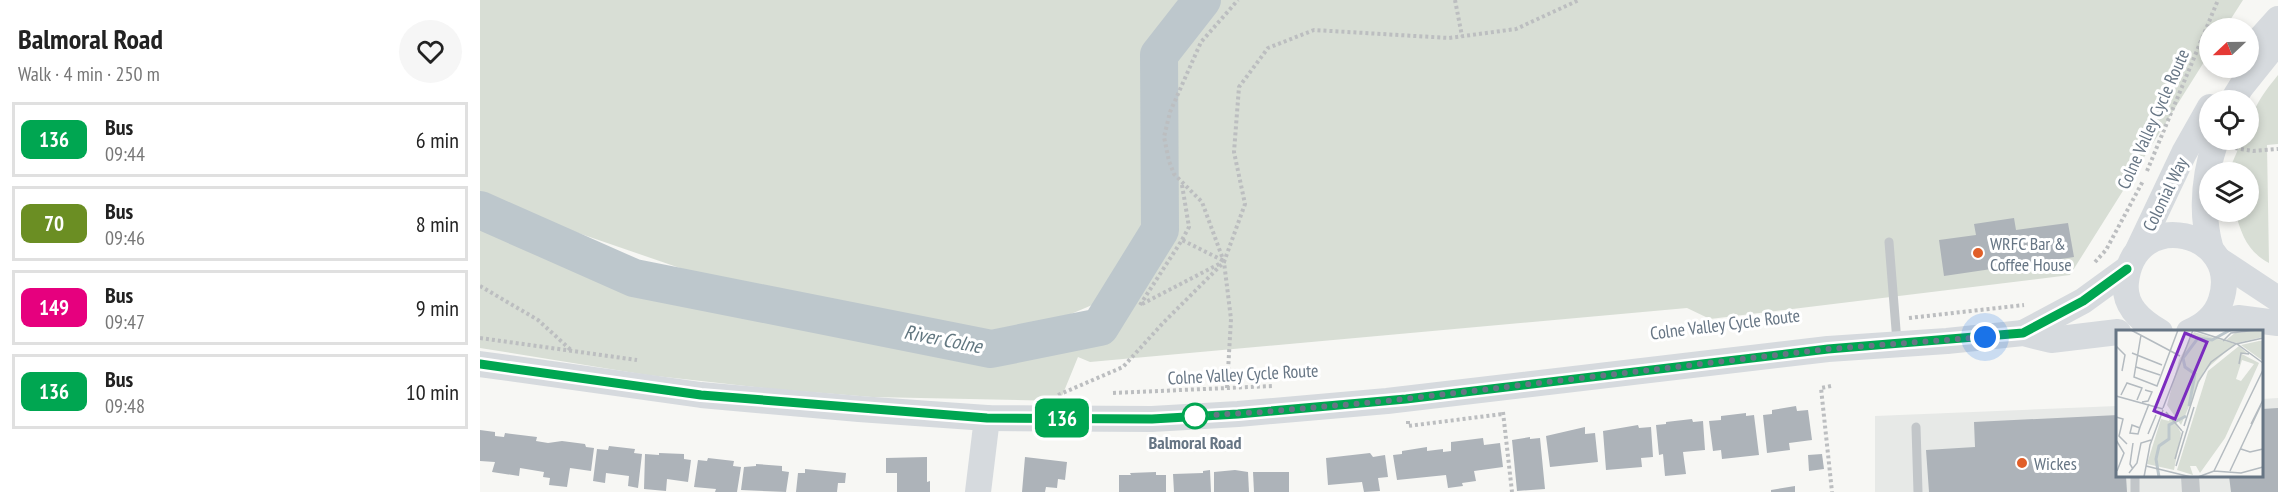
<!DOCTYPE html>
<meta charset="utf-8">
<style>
body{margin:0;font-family:"PT Sans Narrow",sans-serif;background:#f6f6f6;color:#222;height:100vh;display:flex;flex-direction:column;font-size:22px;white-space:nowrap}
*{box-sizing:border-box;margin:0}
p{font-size:20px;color:#767676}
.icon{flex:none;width:33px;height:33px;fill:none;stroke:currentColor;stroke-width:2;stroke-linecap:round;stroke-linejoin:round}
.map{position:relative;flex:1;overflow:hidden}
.side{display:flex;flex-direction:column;background:#fff;width:480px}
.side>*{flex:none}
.badge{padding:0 12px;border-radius:9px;font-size:21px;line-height:39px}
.needle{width:39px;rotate:248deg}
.fabs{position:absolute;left:1719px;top:18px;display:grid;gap:12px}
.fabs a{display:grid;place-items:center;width:60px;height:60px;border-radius:50%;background:#fff;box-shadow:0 3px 9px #0003;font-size:30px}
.you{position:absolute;width:30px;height:30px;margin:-15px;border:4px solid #fff;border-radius:50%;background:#1a73e8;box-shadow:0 0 0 9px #1a73e833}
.map>.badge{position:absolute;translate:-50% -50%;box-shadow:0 0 0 3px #fff}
.round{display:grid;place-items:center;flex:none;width:63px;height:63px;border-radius:32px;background:#f6f6f6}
.head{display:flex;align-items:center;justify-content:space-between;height:102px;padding:0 18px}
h1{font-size:28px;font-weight:600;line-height:45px}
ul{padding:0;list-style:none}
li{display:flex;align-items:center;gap:18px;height:75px;margin:0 12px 9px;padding:0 6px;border:3px solid #e0e0e0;border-radius:0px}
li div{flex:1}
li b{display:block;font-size:22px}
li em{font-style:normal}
li .badge{min-width:66px;font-weight:700;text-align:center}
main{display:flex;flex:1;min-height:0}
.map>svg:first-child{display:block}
.built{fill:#e7e9e7}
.green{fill:#d8ded5}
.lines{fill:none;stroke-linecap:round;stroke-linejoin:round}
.river{stroke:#bdc7cc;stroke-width:38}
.building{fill:#adb3b9}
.path{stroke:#bcbec0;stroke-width:4;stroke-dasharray:3 3;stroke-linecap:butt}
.lane{stroke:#c2c6c9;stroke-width:9}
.street{stroke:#c2c6c9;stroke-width:18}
.secondary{stroke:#d6dade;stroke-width:26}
.line-casing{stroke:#fff;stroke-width:14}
.line{stroke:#00a651;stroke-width:9}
.walk{stroke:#667584;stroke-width:6;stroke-dasharray:0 10.8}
.poi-dot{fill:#e15f29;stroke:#fff;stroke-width:2}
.stop-dot{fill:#fff;stroke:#00a651;stroke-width:3}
.labels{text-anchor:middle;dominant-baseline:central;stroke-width:6;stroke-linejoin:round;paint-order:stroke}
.street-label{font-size:18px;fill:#667584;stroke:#fff}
.poi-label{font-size:18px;fill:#667584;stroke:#fff;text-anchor:start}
.stop-label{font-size:18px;font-weight:bold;fill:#667584;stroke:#fff}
.water-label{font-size:20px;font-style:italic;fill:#627780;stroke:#fff}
.inset-river{fill:none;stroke:#bdc7cc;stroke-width:3}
.inset-road{fill:none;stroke:#b4bbc0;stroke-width:1.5}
.view{fill:#7b2cbf;fill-opacity:0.15;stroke:#7b2cbf;stroke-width:3}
.inset-edge{fill:none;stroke:#667584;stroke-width:3}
</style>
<main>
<section class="side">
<div class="head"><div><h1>Balmoral Road</h1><p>Walk · 4 min · 250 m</p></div><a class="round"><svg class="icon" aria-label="heart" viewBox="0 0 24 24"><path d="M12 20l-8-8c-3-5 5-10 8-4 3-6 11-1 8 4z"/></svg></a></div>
<ul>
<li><span class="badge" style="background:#00a651;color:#fff">136</span><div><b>Bus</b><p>09:44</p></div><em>6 min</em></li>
<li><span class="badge" style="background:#6b8e23;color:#fff">70</span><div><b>Bus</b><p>09:46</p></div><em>8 min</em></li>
<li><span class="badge" style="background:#e6007e;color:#fff">149</span><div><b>Bus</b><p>09:47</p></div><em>9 min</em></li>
<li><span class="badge" style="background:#00a651;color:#fff">136</span><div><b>Bus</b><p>09:48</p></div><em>10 min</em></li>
</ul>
</section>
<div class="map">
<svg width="1798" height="492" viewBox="0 0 1798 492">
<rect width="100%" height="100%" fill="#f7f7f4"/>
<path class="built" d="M1798 398V492H1395V416L1637 406 1638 476H1782V399Z"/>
<g class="green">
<path d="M0 0H1763L1745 28H1730L1729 54 1590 275 1230 319 1207 308 610 362 598 357 580 401 392 397 293 389 167 375 0 348V214L155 282 456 341 510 354 608 333 624 300 539 336 406 322 261 289 37 212 0 192Z"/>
<path d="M1798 75V144L1787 145 1789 263C1767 251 1762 235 1755 212H1768V172H1750V168L1762 140H1768C1768 113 1782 95 1798 75Z"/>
</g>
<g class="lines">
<path class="river" d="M0 210 154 278 511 349 620 327 680 230 679 55 722 0"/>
</g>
<g class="building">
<path d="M1534 218 1536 230 1588 223 1594 257 1464 276 1459 240 1496 235 1494 224Z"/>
<path d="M1316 406 1317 411 1328 410 1332 440 1309 443 1310 450 1287 453 1283 415 1292 414V410Z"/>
<path d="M1798 408V492H1751L1749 476H1782V409Z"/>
<path d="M1266 413V416L1274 415 1279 455 1242 459 1241 450 1233 451 1229 421 1241 420V416Z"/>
<path d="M1638 415V476H1646L1647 492H1449L1446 450 1495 447 1494 422Z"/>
<path d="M1212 419 1213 422 1223 421 1225 450 1203 452 1206 474 1185 476 1183 454 1179 455 1176 425 1186 424V422Z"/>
<path d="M1158 425 1159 428 1171 427 1173 457 1161 458 1162 467 1126 470 1123 431Z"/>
<path d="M1105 427V434L1115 433 1118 462 1070 467 1066 436Z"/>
<path d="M0 430 15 432V436L24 437 25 433 57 437 56 441 68 443 82 441 105 444 106 447 114 448 111 471 90 468 87 487 69 485 70 478 63 477 64 472 40 468 39 476 12 472 15 462 0 461Z"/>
<path d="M1050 437V439L1060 438 1065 489 1037 491 1032 440Z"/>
<path d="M1003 438 1004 445 1020 443 1023 467 994 471 996 481 982 483 983 486 968 488 966 475 917 480 913 455 922 454V451L947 447V451L963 449V452L971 451V442Z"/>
<path d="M129 446 155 449 154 453 162 454 158 488 148 486 149 476 126 473 125 483 113 481 117 449 128 450Z"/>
<path d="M179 453 204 454V459L211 460 208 482 187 479 186 491 164 489 165 454 179 455Z"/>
<path d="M890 453 893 457 905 455 908 477 898 478 900 491 884 492 882 482 848 485 846 458Z"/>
<path d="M1342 454 1344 469 1329 471 1328 455Z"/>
<path d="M447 457V482L450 481V492H417V473H406V458Z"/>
<path d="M545 457 587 462 585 480 578 479 577 488 566 487 565 492H542Z"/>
<path d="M228 458 254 461 253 466 261 467 257 492H235L236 489 214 487 218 460 227 461Z"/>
<path d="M276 464 302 466V471L309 472 306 492 261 490 264 467 276 466Z"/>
<path d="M325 469 366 473 365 483H358L357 492H316L318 473H325Z"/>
<path d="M730 470 731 492H694L693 474 723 473V471Z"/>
<path d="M755 470 768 472 769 492H734V472Z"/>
<path d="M676 472V475H686V492H639V475H651L650 473Z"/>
<path d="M773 472H809V492H774Z"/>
<path d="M1315 486V492H1291V490Z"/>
</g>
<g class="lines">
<g class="path">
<path d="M975 0 982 36"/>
<path d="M1755 148 1773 151 1798 149"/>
<path d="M1667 171 1738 0"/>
<path d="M702 185 709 227 702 240"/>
<path d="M1615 262 1626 250 1663 181"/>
<path d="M0 286 58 320 92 351"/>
<path d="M662 304 741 263"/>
<path d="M660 305 702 240 744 261"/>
<path d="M1429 318 1544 305"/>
<path d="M0 338 157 360"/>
<path d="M1351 386 1341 388 1352 492"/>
<path d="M747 388 751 319 744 262 722 202 694 174 689 161 684 137 690 112 721 42 758 0"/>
<path d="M633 393 793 386"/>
<path d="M578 395 643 367 683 323 744 262 765 204 754 152 759 87 788 48 834 30 969 38 1036 29 1099 0"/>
<path d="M1023 412 1032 492"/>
<path d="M928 421V426L1023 414"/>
</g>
<g class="lane">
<path d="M1409 242 1417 342"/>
<path d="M1436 427 1438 492"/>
<path d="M1655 476V492"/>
</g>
<path class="street" d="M1710 476 1711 492"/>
<g class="secondary">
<path d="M1771 49 1798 19"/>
<path d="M1753 100 1761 87 1798 41"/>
<path d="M1658 250 1704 153 1730 107"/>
<path d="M1731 250C1720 212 1724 176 1736 140"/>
<path d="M1739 260 1798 299"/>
<path d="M1719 328 1758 318 1798 323"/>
<path d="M1680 332C1661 321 1643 306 1646 282 1654 205 1763 231 1741 300 1736 316 1724 326 1709 332"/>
<path d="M1543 333 1603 301 1647 269"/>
<path d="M0 364 221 395 379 409 507 418 672 419 758 414 907 401 1348 349 1467 341 1543 333 1571 340 1638 332"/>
<path d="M498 492 507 418"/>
</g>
</g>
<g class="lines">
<g class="line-casing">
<path id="line" d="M0 364 221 395 507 418 672 419 758 414 926 399 1348 349 1543 333 1603 301 1647 269"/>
</g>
<use href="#line" class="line"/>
<path class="walk" d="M715 416 782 412 907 401 1348 349 1505 337"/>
</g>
<g class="poi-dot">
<circle cx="1498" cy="253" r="6"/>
<circle cx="1542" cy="463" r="6"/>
</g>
<circle class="stop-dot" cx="715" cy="416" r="12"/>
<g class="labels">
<g class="street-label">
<text transform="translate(1673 119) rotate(-66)">Colne Valley Cycle Route</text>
<text transform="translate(1685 194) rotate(-64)">Colonial Way</text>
<text transform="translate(1245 324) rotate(-7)">Colne Valley Cycle Route</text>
<text transform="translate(763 374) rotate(-3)">Colne Valley Cycle Route</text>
</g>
<g class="poi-label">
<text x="1510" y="243">WRFC Bar &amp;<tspan x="1510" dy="21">Coffee House</tspan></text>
<text x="1554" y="463">Wickes</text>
</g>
<g class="stop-label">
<text x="715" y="442">Balmoral Road</text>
</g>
<g class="water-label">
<text transform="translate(463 339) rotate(11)">River Colne</text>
</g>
</g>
<g transform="translate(1636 330)">
<rect width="147" height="147" fill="#f7f7f4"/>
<path d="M147 0V7L121 13 110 10 119 3ZM78 2 119 14 88 41 65 95 51 75 63 30ZM147 11V31L125 15 143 11ZM123 16 132 24 124 23 143 33 109 108 84 143 80 136H74L77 145 61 140 92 41ZM126 30 138 34 125 51 120 49ZM48 84 56 87 65 103 58 140 31 134 45 89 53 91 54 88Z" fill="#d8ded5" fill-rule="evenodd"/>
<path class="inset-river" d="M73 76 79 44 69 37 67 28 82 8 96 10 114 0M43 147 40 129 43 116 53 109V95L70 86"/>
<path class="inset-road" d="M15 0 64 26M77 0 121 14 147 33M25 5 18 47 41 56 62 0M107 11 115 3 141 0M0 16 9 25 6 41M16 23 46 35M123 34 125 23 133 24M20 37 44 45M5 65 11 53 26 58 21 70M0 66 47 79M26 72 32 71 36 62 29 60M47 78 77 0M50 82 66 101M0 87 7 89 3 106 11 114M135 94 147 70M68 96 82 52 95 32 120 14 147 8M24 98 16 95 14 103 22 104 24 97 33 74M32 104 40 85M0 110 8 123 1 141M125 119 134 122 147 119M59 129 67 101M30 136 75 147M60 136 78 77M17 139 14 134 17 113M98 141 147 40M114 141 145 75M13 143 21 133 25 113 35 110M28 147 34 115 47 80M82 147 98 141 125 143 147 137"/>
<path class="view" d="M69 3 91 12 59 89 38 81Z"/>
<rect width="147" height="147" class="inset-edge"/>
</g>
</svg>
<div class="fabs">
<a><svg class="needle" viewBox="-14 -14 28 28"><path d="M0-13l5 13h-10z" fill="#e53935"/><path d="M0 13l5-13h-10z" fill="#767676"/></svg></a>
<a><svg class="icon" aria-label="locate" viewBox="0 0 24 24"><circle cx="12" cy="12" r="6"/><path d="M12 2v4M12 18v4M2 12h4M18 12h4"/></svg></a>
<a><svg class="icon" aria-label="layers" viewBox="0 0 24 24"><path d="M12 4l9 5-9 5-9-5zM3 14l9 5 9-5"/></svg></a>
</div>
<div class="you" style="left:1505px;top:337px"></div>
<b class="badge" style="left:582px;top:418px;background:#00a651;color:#fff">136</b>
</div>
</main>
